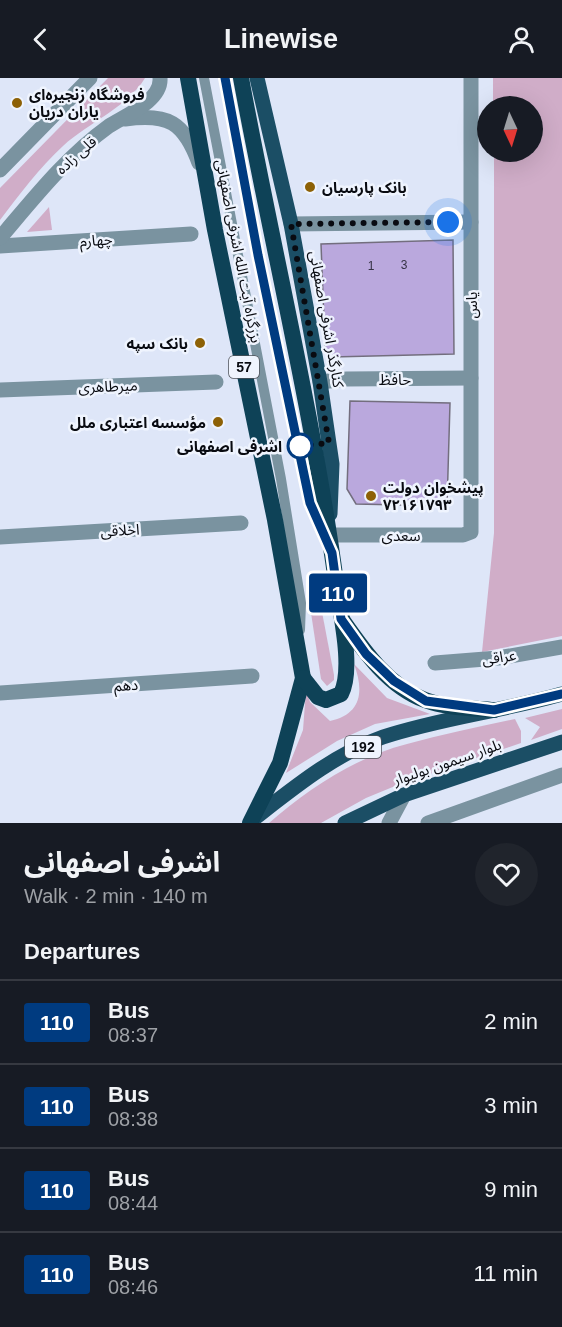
<!DOCTYPE html>
<meta charset="utf-8">
<style>
body{margin:0;font-family:Arial,"Noto Sans Arabic",sans-serif;background:#20242c;color:#f1f3f6;height:100vh;display:flex;flex-direction:column;font-size:22px;white-space:nowrap}
*{box-sizing:border-box;margin:0}
p{font-size:20px;color:#9ea1a6}
.icon{flex:none;width:33px;height:33px;fill:none;stroke:currentColor;stroke-width:2;stroke-linecap:round;stroke-linejoin:round}
.map{position:relative;height:745px;overflow:hidden}
.details{display:flex;flex-direction:column;background:#171b24;flex:1}
.details>*{flex:none}
.badge{padding:0 12px;border-radius:4px;font-size:21px;line-height:39px}
.needle{width:39px;rotate:176deg}
.tools{position:absolute;left:477px;top:18px;display:grid;gap:12px}
.tools a{display:grid;place-items:center;width:66px;height:66px;border-radius:50%;background:#171b24;box-shadow:0 6px 24px #0002;font-size:30px}
.you{position:absolute;width:30px;height:30px;margin:-15px;border:4px solid #fff;border-radius:50%;background:#1a73e8;box-shadow:0 0 0 9px #1a73e833}
.map>.badge{position:absolute;translate:-50% -50%;box-shadow:0 0 0 3px #fff}
h2{padding:0 24px;font-size:22px;line-height:54px}
.round{display:grid;place-items:center;flex:none;width:63px;height:63px;border-radius:32px;background:#20242c}
.head{display:flex;align-items:center;justify-content:space-between;height:102px;padding:0 24px}
h1{font-size:28px;font-weight:700;line-height:45px}
ul{padding:0;list-style:none}
li{display:flex;align-items:center;gap:18px;height:84px;padding:0 24px;border-top:2px solid #363941}
li div{flex:1}
li b{display:block;font-size:22px}
li em{font-style:normal}
li .badge{min-width:66px;font-weight:700;text-align:center}
header{display:flex;justify-content:space-between;align-items:center;height:78px;padding:0 24px;background:#171b24;font-size:27px;font-weight:700}
.map>svg:first-child{display:block}
.green{fill:#d0adc8}
.building{fill:#baa8dd;stroke:#736e7e;stroke-width:1.5}
.lines{fill:none;stroke-linecap:round;stroke-linejoin:round}
.service{stroke:#7a93a0;stroke-width:10}
.minor{stroke:#7a93a0;stroke-width:15}
.tertiary{stroke:#7a93a0;stroke-width:15}
.primary{stroke:#1b4e65;stroke-width:15}
.trunk{stroke:#0e4257;stroke-width:16}
.line-casing{stroke:#fff;stroke-width:14}
.line{stroke:#003b80;stroke-width:9}
.walk{stroke:#090b11;stroke-width:6;stroke-dasharray:0 10.8}
.poi-dot{fill:#8d6106;stroke:#eff4fe;stroke-width:2}
.stop-dot{fill:#fff;stroke:#003b80;stroke-width:3}
.labels{text-anchor:middle;dominant-baseline:central;stroke-width:5;stroke-linejoin:round;paint-order:stroke}
.number-label{font-size:12px;fill:#353244}
.shield{fill:#eff4fe;stroke:#4e5158;stroke-width:1.5}
.shield-label{font-size:14px;font-weight:bold;fill:#090b11}
.poi-label{font-size:15px;font-weight:bold;fill:#090b11;stroke:#eff4fe;text-anchor:start}
.street-label{font-size:15px;fill:#090b11;stroke:#eff4fe}
.stop-label{font-size:15px;font-weight:bold;fill:#090b11;stroke:#eff4fe;text-anchor:end}
</style>
<header><svg class="icon" aria-label="back" viewBox="0 0 24 24"><path d="M15 5l-7 7 7 7"/></svg>Linewise<svg class="icon" aria-label="person" viewBox="0 0 24 24"><circle cx="12" cy="8" r="4"/><path d="M4 21q1-7 8-7t8 7"/></svg></header>
<div class="map">
<svg width="562" height="745" viewBox="0 0 562 745">
<rect width="100%" height="100%" fill="#dee6f8"/>
<g class="green">
<path d="M108 0H145C127 30 89 44 63 68 39 90 20 116 0 142V110Z"/>
<path d="M493 0H562V558L482 574 494 455V74H532V28H493Z"/>
<path d="M49 129 52 152 27 154Z"/>
<path d="M318 513 334 597V602L327 608 321 601 308 515Z"/>
<path d="M354 586 387 620 430 636 375 646 337 663 286 695 303 652 306 612 310 624 330 643C362 636 364 613 354 586Z"/>
<path d="M562 631V651L531 662 540 649 525 640Z"/>
<path d="M515 641 521 653V665L400 706 366 720 321 745H269C308 711 356 679 407 666 443 656 479 649 515 641Z"/>
</g>
<g class="building">
<path d="M453 162 454 276 332 279 325 269 321 166Z"/>
<path d="M350 323 450 325 447 428 356 426 347 411Z"/>
</g>
<g class="lines">
<g class="service">
<path d="M204 0 281 401 301 525 300 552"/>
<path d="M225 0 258 177 310 425 325 458"/>
</g>
<g class="minor">
<path d="M291 146 471 144"/>
<path d="M0 168 191 156"/>
<path d="M320 304 347 301 471 300"/>
<path d="M0 312 216 304"/>
<path d="M330 457H463L471 454V0"/>
<path d="M0 459 241 445"/>
<path d="M435 585 498 580 562 569"/>
<path d="M0 615 252 598"/>
<path d="M428 745 562 697"/>
</g>
<g class="tertiary">
<path d="M125 41C168 35 184 44 199 85"/>
<path d="M0 92 90 0"/>
<path d="M0 160C34 120 66 79 109 48 124 38 162 23 160 0"/>
<path d="M389 745 404 717"/>
</g>
<g class="primary">
<path d="M257 0 291 146 320 304 332 386 330 436"/>
<path d="M251 743C291 712 334 676 383 659 441 640 503 633 562 616"/>
<path d="M345 745 404 717 562 664"/>
</g>
<g class="trunk">
<path d="M188 0 215 152 275 442 303 600 280 685 250 745"/>
<path d="M241 0C272 168 313 335 336 504 340 534 354 590 341 616L326 622 318 619 303 600"/>
<path d="M343 543C364 573 389 609 425 622 446 630 472 630 494 632"/>
</g>
</g>
<g class="lines">
<g class="line-casing">
<path id="line" d="M225 0 258 177 310 425 332 475 341 541 366 576 394 603 426 623 494 632 562 616"/>
</g>
<use href="#line" class="line"/>
<path class="walk" d="M300 368 329 365 291 146 448 144"/>
</g>
<g class="poi-dot">
<circle cx="17" cy="25" r="6"/>
<circle cx="310" cy="109" r="6"/>
<circle cx="200" cy="265" r="6"/>
<circle cx="218" cy="344" r="6"/>
<circle cx="371" cy="418" r="6"/>
</g>
<circle class="stop-dot" cx="300" cy="368" r="12"/>
<g class="labels">
<g class="number-label">
<text x="404" y="187">3</text>
<text x="371" y="188">1</text>
</g>
<g class="shield">
<rect x="229" y="278" width="30" height="22" rx="4.5"/>
<rect x="345" y="658" width="36" height="22" rx="4.5"/>
</g>
<g class="shield-label">
<text x="244" y="289">57</text>
<text x="363" y="669">192</text>
</g>
<g class="poi-label">
<text x="29" y="16">فروشگاه زنجیره‌ای<tspan x="29" dy="17">یاران دریان</tspan></text>
<text x="322" y="109">بانک پارسیان</text>
<text x="188" y="265" text-anchor="end">بانک سپه</text>
<text x="206" y="344" text-anchor="end">مؤسسه اعتباری ملل</text>
<text x="383" y="409">پیشخوان دولت<tspan x="383" dy="17">۷۲۱۶۱۷۹۳</tspan></text>
</g>
<g class="street-label">
<text transform="translate(76 77) rotate(-42)">قلی زاده</text>
<text transform="translate(96 162) rotate(-4)">چهارم</text>
<text transform="translate(239 173) rotate(79)">بزرگراه آیت الله اشرفی اصفهانی</text>
<text transform="translate(471 227) rotate(-90)">یاس</text>
<text transform="translate(327 241) rotate(80)">کنارگذر اشرفی اصفهانی</text>
<text x="395" y="301">حافظ</text>
<text transform="translate(108 308) rotate(-2)">میرطاهری</text>
<text transform="translate(120 452) rotate(-3)">اخلاقی</text>
<text x="401" y="457">سعدی</text>
<text transform="translate(499 579) rotate(-8)">عراقی</text>
<text transform="translate(126 607) rotate(-4)">دهم</text>
<text transform="translate(447 684) rotate(-19)">بلوار سیمون بولیوار</text>
</g>
<g class="stop-label">
<text x="282" y="368">اشرفی اصفهانی</text>
</g>
</g>
</svg>
<div class="tools">
<a><svg class="needle" viewBox="-14 -14 28 28"><path d="M0-13l5 13h-10z" fill="#e53935"/><path d="M0 13l5-13h-10z" fill="#9ea1a6"/></svg></a>
</div>
<div class="you" style="left:448px;top:144px"></div>
<b class="badge" style="left:338px;top:515px;background:#003b80;color:#fff">110</b>
</div>
<section class="details">
<div class="head"><div><h1>اشرفی اصفهانی</h1><p>Walk · 2 min · 140 m</p></div><a class="round"><svg class="icon" aria-label="heart" viewBox="0 0 24 24"><path d="M12 20l-8-8c-3-5 5-10 8-4 3-6 11-1 8 4z"/></svg></a></div>
<h2>Departures</h2>
<ul>
<li><span class="badge" style="background:#003b80;color:#fff">110</span><div><b>Bus</b><p>08:37</p></div><em>2 min</em></li>
<li><span class="badge" style="background:#003b80;color:#fff">110</span><div><b>Bus</b><p>08:38</p></div><em>3 min</em></li>
<li><span class="badge" style="background:#003b80;color:#fff">110</span><div><b>Bus</b><p>08:44</p></div><em>9 min</em></li>
<li><span class="badge" style="background:#003b80;color:#fff">110</span><div><b>Bus</b><p>08:46</p></div><em>11 min</em></li>
</ul>
</section>
